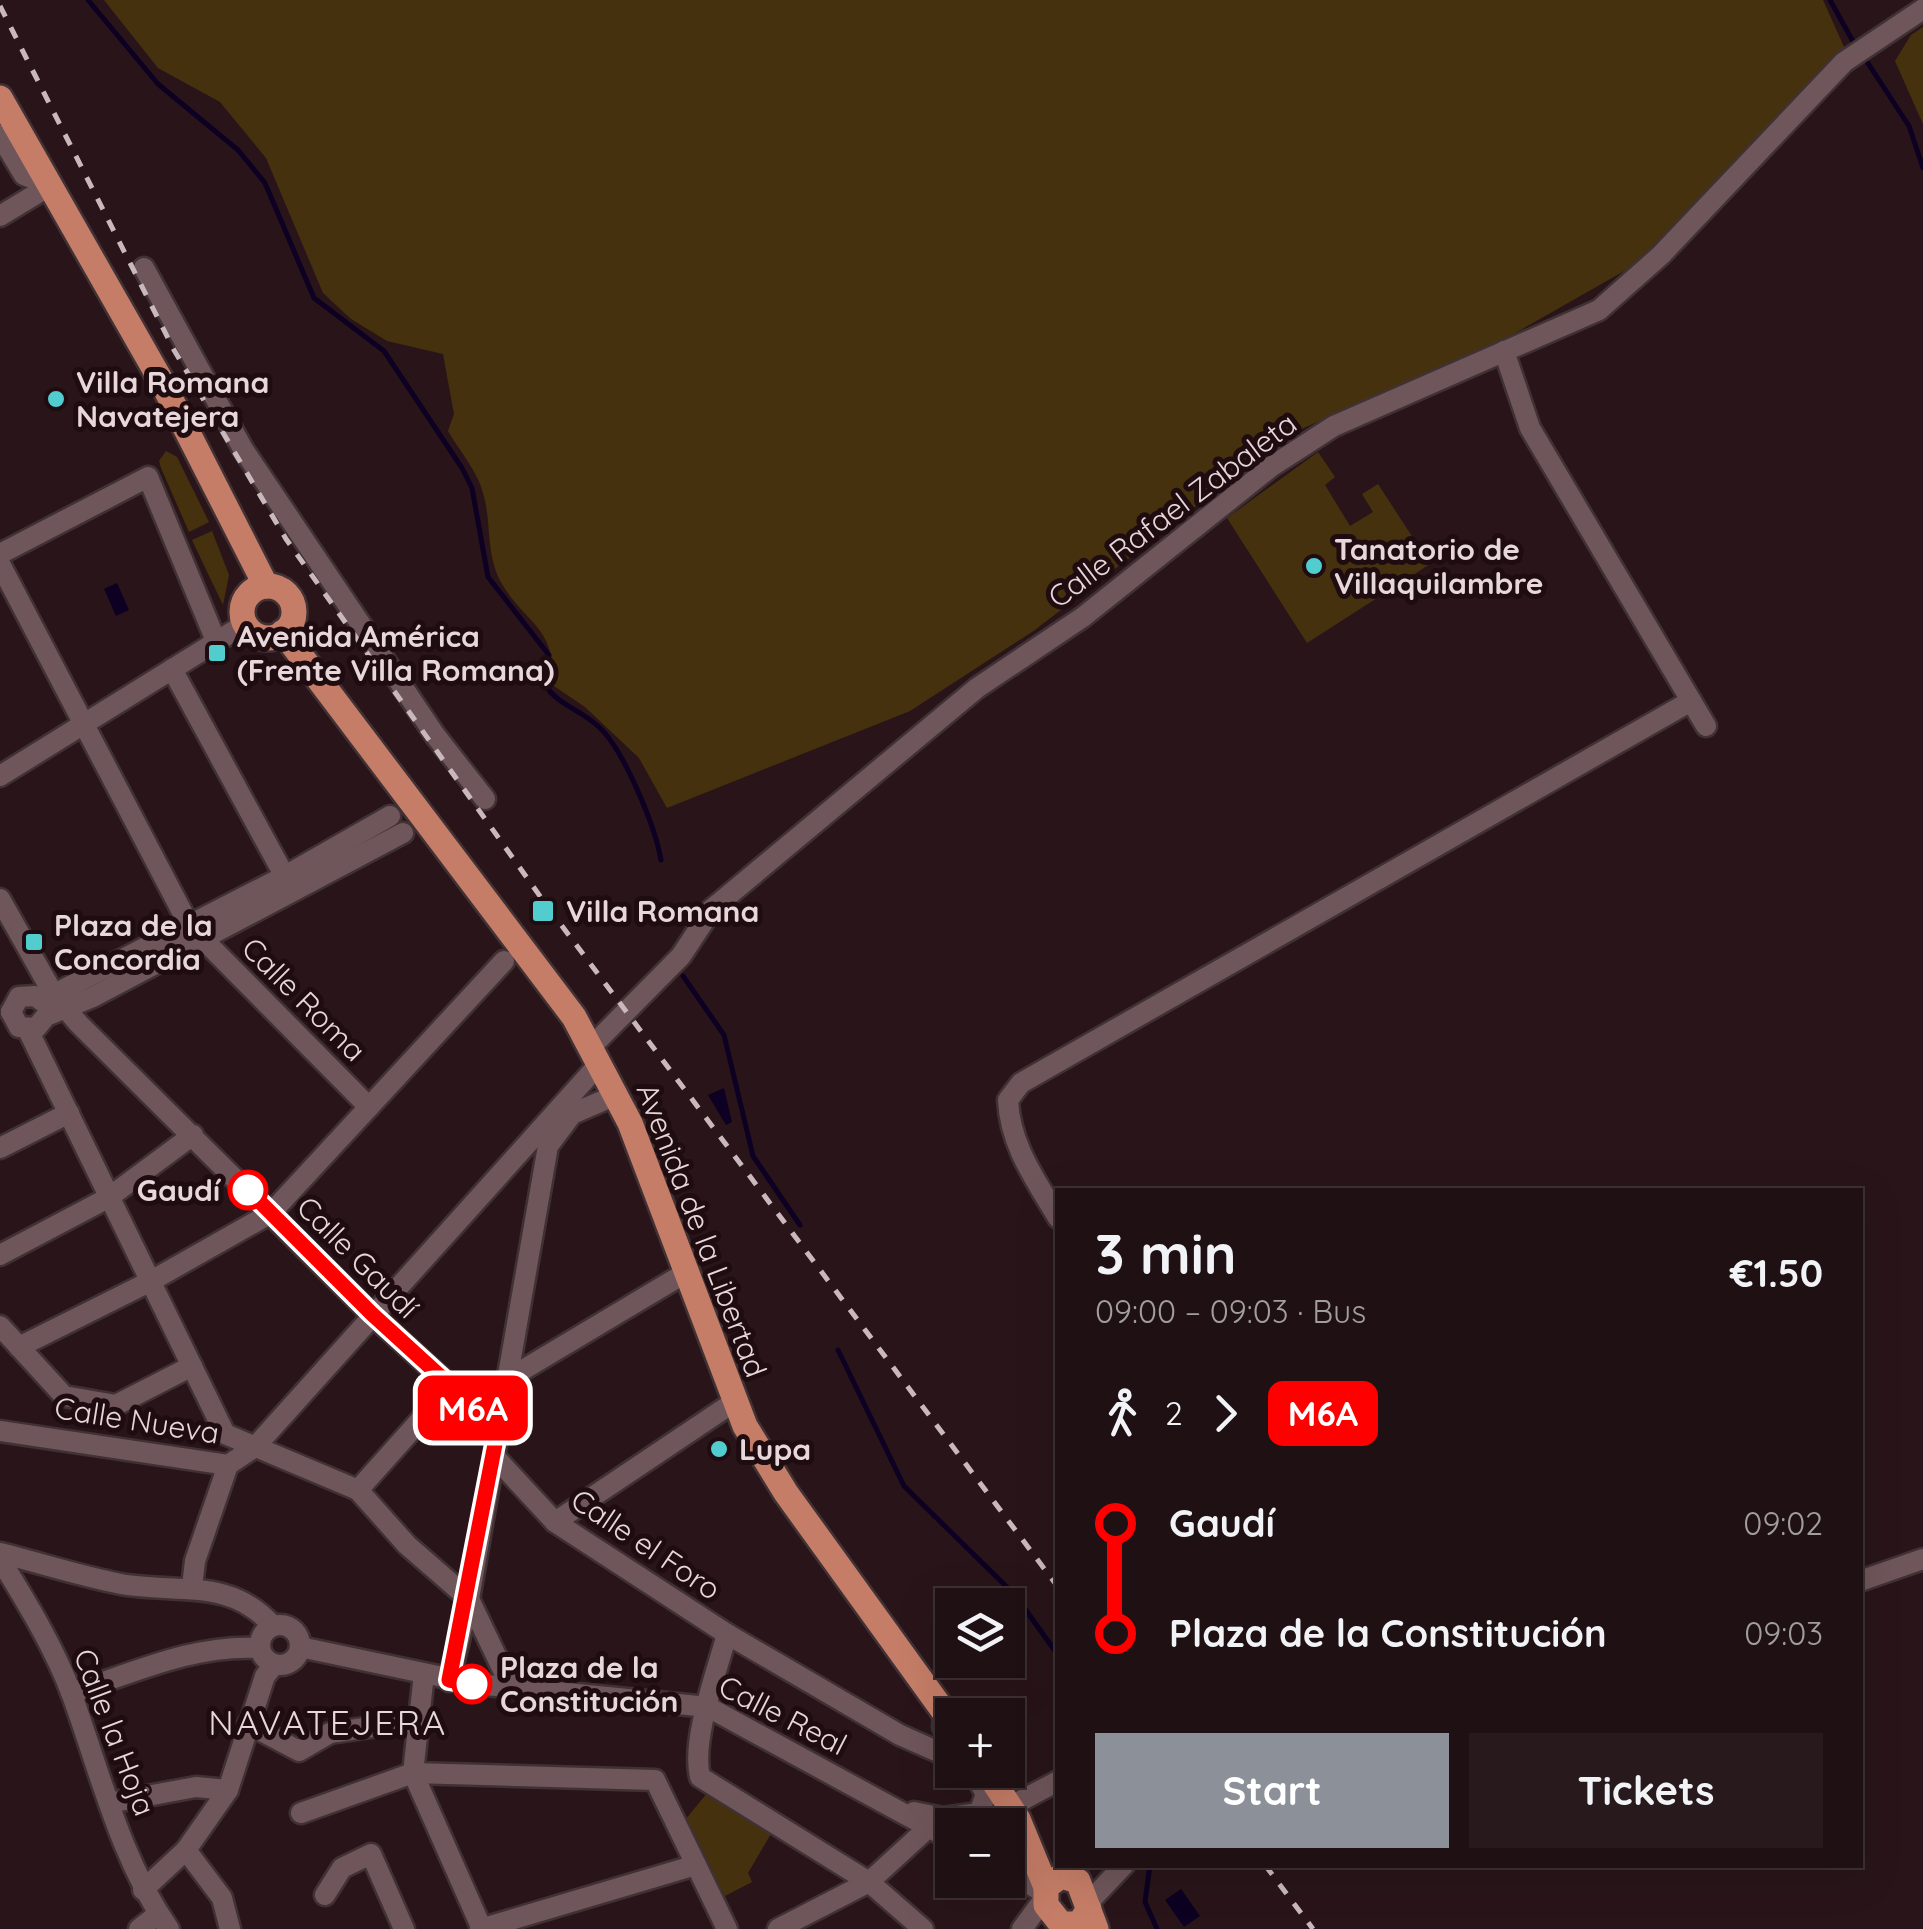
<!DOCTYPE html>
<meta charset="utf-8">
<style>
body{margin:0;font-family:Quicksand,sans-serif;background:#27191c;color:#f1f3f6;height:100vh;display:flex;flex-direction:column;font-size:38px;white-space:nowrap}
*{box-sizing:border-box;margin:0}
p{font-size:32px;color:#a19da0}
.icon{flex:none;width:55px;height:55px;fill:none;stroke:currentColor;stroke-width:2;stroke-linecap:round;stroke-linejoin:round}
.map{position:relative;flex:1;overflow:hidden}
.side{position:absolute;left:1055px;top:1188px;width:808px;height:680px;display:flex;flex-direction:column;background:#1f1013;border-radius:0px;box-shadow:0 10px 40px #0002,0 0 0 2px #3c3033}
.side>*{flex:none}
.badge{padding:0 20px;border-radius:15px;font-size:35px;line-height:65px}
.controls{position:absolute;left:935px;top:1588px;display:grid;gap:20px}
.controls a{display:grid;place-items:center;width:90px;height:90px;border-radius:0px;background:#1f1013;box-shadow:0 10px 40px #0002,0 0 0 2px #3c3033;font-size:50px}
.map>.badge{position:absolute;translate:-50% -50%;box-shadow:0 0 0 5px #fff}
.legs{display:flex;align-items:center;gap:15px;height:110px;padding:0 40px;font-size:32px}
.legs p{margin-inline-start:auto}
.head{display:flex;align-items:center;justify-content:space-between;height:170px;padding:0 40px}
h1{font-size:55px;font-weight:800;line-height:75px}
.cta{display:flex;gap:20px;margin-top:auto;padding:20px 40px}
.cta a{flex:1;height:115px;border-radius:0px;background:#8c9099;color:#fff;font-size:40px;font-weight:800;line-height:115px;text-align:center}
.cta a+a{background:#27191c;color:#f1f3f6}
ul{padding:0 40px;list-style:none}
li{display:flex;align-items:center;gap:35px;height:110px;font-size:38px}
li i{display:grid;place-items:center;width:15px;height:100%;margin:0 12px;background:currentColor}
li i::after{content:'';width:25px;height:25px;margin:-12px;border:8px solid;border-radius:50%;background:#1f1013}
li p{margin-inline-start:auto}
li:first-child i{background:linear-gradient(#0000 50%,currentColor 0)}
li:last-child i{background:linear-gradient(currentColor 50%,#0000 0)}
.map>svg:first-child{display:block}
.green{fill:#46310f}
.water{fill:#0d0022}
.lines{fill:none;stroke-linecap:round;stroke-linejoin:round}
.stream{stroke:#0d0022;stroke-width:5}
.minor-casing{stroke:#403134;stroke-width:25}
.major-casing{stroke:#403134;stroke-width:30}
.minor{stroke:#6f565a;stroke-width:20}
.major{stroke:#c57d67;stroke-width:25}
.rail{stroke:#cab9bc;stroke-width:5;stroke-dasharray:12 12;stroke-linecap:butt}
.line-1-casing{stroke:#fff;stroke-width:22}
.line-1{stroke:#f00;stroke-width:15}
.poi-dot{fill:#52cdcf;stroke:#1f0c10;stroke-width:4}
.stop-1-dot{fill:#fff;stroke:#f00;stroke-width:5}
.labels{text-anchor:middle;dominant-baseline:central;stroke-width:10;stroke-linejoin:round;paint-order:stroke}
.poi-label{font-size:30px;font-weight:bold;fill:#e7d7da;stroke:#1f0c10;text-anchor:start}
.street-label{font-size:30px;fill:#e7d7da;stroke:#1f0c10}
.stop-label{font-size:30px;font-weight:bold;fill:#e7d7da;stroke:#1f0c10;text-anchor:end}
.quarter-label{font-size:35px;letter-spacing:2.5px;fill:#e7d7da;stroke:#1f0c10}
</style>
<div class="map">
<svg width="1923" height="1929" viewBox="0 0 1923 1929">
<rect width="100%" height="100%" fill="#291519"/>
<g class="green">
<path d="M104 0H1823L1845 49 1633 266 1510 336 1297 431 1206 495 1191 511 1032 632 910 711 667 808 639 758 585 707 551 684C558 628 526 625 502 584 485 555 492 522 483 493 478 472 459 450 448 431L454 414 443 354 387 341 351 319 323 293 266 158 220 102 158 68Z"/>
<path d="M1923 27V124L1895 61 1911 35Z"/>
<path d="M166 451 177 457 209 522 189 532 161 468 159 461Z"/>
<path d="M1318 452 1335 477 1325 485 1350 526 1373 512 1362 494 1378 484 1430 564 1307 643 1227 518Z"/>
<path d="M212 531 229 575 223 605 192 540Z"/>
<path d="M708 1792 772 1832 748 1873 752 1882 725 1896 685 1820Z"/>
</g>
<g class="water">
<path d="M117 583 129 610 116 616 104 589Z"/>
<path d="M724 1088 732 1122 726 1125 708 1095Z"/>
<path d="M1181 1889 1200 1916 1184 1927 1165 1900Z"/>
</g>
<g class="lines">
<g class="stream">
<path d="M88 0 158 84 238 150 265 183 314 298 384 351 462 468 472 488 488 577 549 655 544 684C559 706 580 709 599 727 624 750 655 826 661 860"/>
<path d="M1830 0 1855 45"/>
<path d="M1862 54 1909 126 1923 168"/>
<path d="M683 976 724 1035 753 1156 800 1225"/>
<path d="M838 1350 904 1486 1015 1595 1058 1655"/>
<path d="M1150 1865 1145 1902 1157 1929"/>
</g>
<g class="minor-casing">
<g id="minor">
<path d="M0 135 24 175 51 185"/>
<path d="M0 216 51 185"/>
<path d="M144 268 243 449 435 735 485 799"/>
<path d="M1504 351 1530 428 1706 726"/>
<path d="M0 554 148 477 216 641"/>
<path d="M0 564 189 925 369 1107"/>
<path d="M172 669 290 886"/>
<path d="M0 776 245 624"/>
<path d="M0 899 54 995 79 1024 372 1315 498 1429"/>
<path d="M43 1000 285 876 390 816"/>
<path d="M11 1012 19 1027 36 1028 46 1016 93 997 403 833"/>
<path d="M11 1012 19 997 35 996 42 1001"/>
<path d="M28 1030 225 1434 358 1490 407 1545 469 1599 510 1685"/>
<path d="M591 1047 681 956 712 909 977 688 1083 617 1272 466 1334 426 1599 310 1661 255 1844 62 1923 9"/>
<path d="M0 1148 69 1113"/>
<path d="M1058 1218C1035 1179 1010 1145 1008 1100L1021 1083 1691 701"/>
<path d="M0 1255 108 1198 193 1135"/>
<path d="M0 1326 64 1396 116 1405 192 1366"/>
<path d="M19 1347 151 1281 271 1213 504 961"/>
<path d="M506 1380 687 1272"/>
<path d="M0 1431 228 1465 255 1447 600 1063"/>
<path d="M494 1456 555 1522 727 1634 900 1735 952 1758"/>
<path d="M358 1490 450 1387"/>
<path d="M555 1522 734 1402"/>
<path d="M0 1553C40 1563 80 1576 121 1584 177 1594 230 1577 273 1626"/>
<path d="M0 1559C27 1603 54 1647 72 1695 101 1775 120 1858 169 1929"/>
<path d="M1860 1581 1923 1559"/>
<path d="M192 1587 195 1561 228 1465"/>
<circle cx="280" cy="1645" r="20"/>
<path d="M727 1634C717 1671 691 1740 700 1777L869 1882 923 1929"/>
<path d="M300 1647 476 1684 708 1707 952 1840"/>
<path d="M424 1674 413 1773 482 1929"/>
<path d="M449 1681 469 1599 548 1146 572 1114 616 1095"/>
<path d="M71 1693C133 1673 194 1644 259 1648"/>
<path d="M944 1712 943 1727 952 1741"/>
<path d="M248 1724 299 1751 330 1733 419 1720"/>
<path d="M109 1803 196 1787 228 1790"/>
<path d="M1011 1806 1058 1781"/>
<path d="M914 1812 943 1818 979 1813 986 1794 972 1770"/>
<path d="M301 1813 413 1773 655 1780 727 1929"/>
<path d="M186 1850 222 1898 230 1929"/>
<path d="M1008 1870 1044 1893"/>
<path d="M143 1890 186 1850 228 1790 265 1676 274 1665"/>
<path d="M325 1895 342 1868 371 1854 404 1929"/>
<path d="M1089 1902 1124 1865"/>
<path d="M139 1929 158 1914"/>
<path d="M480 1929 696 1865"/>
<path d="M778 1929 869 1882 929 1827"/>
<path d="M1022 1929 1044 1899"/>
</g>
</g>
<g class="major-casing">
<g id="major">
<path d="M0 98 163 384 266 586"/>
<circle cx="268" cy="612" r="26"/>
<path d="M283 632 574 1017 630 1123 745 1426 786 1493 952 1723"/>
<path d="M986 1770 1018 1819 1046 1887"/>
<path d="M1089 1909 1079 1924H1061L1046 1905V1887L1061 1876 1078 1881 1096 1929"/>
</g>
</g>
<use href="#minor" class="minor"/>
<use href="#major" class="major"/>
<g class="rail">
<path d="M0 6 174 350 286 539 547 906 1058 1587"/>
<path d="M1265 1865 1313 1929"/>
</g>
</g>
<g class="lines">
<g class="line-1-casing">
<path id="line-1" d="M248 1190 372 1314 498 1429 449 1680 472 1684"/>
</g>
<use href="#line-1" class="line-1"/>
</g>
<g class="poi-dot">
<circle cx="56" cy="399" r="10"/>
<circle cx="1314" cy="566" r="10"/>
<rect x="207" y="643" width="20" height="20" rx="5"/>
<rect x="531" y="899" width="24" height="24" rx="5"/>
<rect x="24" y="932" width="20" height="20" rx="5"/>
<circle cx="719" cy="1449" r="10"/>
</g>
<g class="stop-1-dot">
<circle cx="248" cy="1190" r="18"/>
<circle cx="472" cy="1684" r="18"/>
</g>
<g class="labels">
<g class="poi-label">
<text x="76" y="382">Villa Romana<tspan x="76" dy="34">Navatejera</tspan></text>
<text x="1334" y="549">Tanatorio de<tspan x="1334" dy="34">Villaquilambre</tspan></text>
<text x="237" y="636">Avenida América<tspan x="237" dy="34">(Frente Villa Romana)</tspan></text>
<text x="566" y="911">Villa Romana</text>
<text x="54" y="925">Plaza de la<tspan x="54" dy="34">Concordia</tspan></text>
<text x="739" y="1449">Lupa</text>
</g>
<g class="street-label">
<text transform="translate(1172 510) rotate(-37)">Calle Rafael Zabaleta</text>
<text transform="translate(304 999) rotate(45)">Calle Roma</text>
<text transform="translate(702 1230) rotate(69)">Avenida de la Libertad</text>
<text transform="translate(358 1257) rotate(45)">Calle Gaudí</text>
<text transform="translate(137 1420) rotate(9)">Calle Nueva</text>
<text transform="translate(646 1544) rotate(34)">Calle el Foro</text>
<text transform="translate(783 1715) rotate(27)">Calle Real</text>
<text transform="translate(115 1732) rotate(69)">Calle la Hoja</text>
</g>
<g class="stop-label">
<text x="220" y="1190">Gaudí</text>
<text x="500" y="1667" text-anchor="start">Plaza de la<tspan x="500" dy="34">Constitución</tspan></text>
</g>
<g class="quarter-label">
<text x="328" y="1722">NAVATEJERA</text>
</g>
</g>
</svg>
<div class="controls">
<a><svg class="icon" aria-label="layers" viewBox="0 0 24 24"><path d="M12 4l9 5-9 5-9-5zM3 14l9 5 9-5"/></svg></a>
<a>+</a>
<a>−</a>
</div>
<b class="badge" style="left:473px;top:1408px;background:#f00;color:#fff">M6A</b>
<section class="side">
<div class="head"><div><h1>3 min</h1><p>09:00 – 09:03 · Bus</p></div><b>€1.50</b></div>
<div class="legs"><svg class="icon" aria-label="walk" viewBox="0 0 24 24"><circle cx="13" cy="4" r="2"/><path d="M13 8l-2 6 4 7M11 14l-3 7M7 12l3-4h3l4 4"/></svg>2<svg class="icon" aria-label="forward" viewBox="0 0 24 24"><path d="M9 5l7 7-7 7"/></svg><b class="badge" style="background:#f00;color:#fff">M6A</b></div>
<ul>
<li><i style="color:#f00"></i><b>Gaudí</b><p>09:02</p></li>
<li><i style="color:#f00"></i><b>Plaza de la Constitución</b><p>09:03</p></li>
</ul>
<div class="cta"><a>Start</a><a>Tickets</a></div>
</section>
</div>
